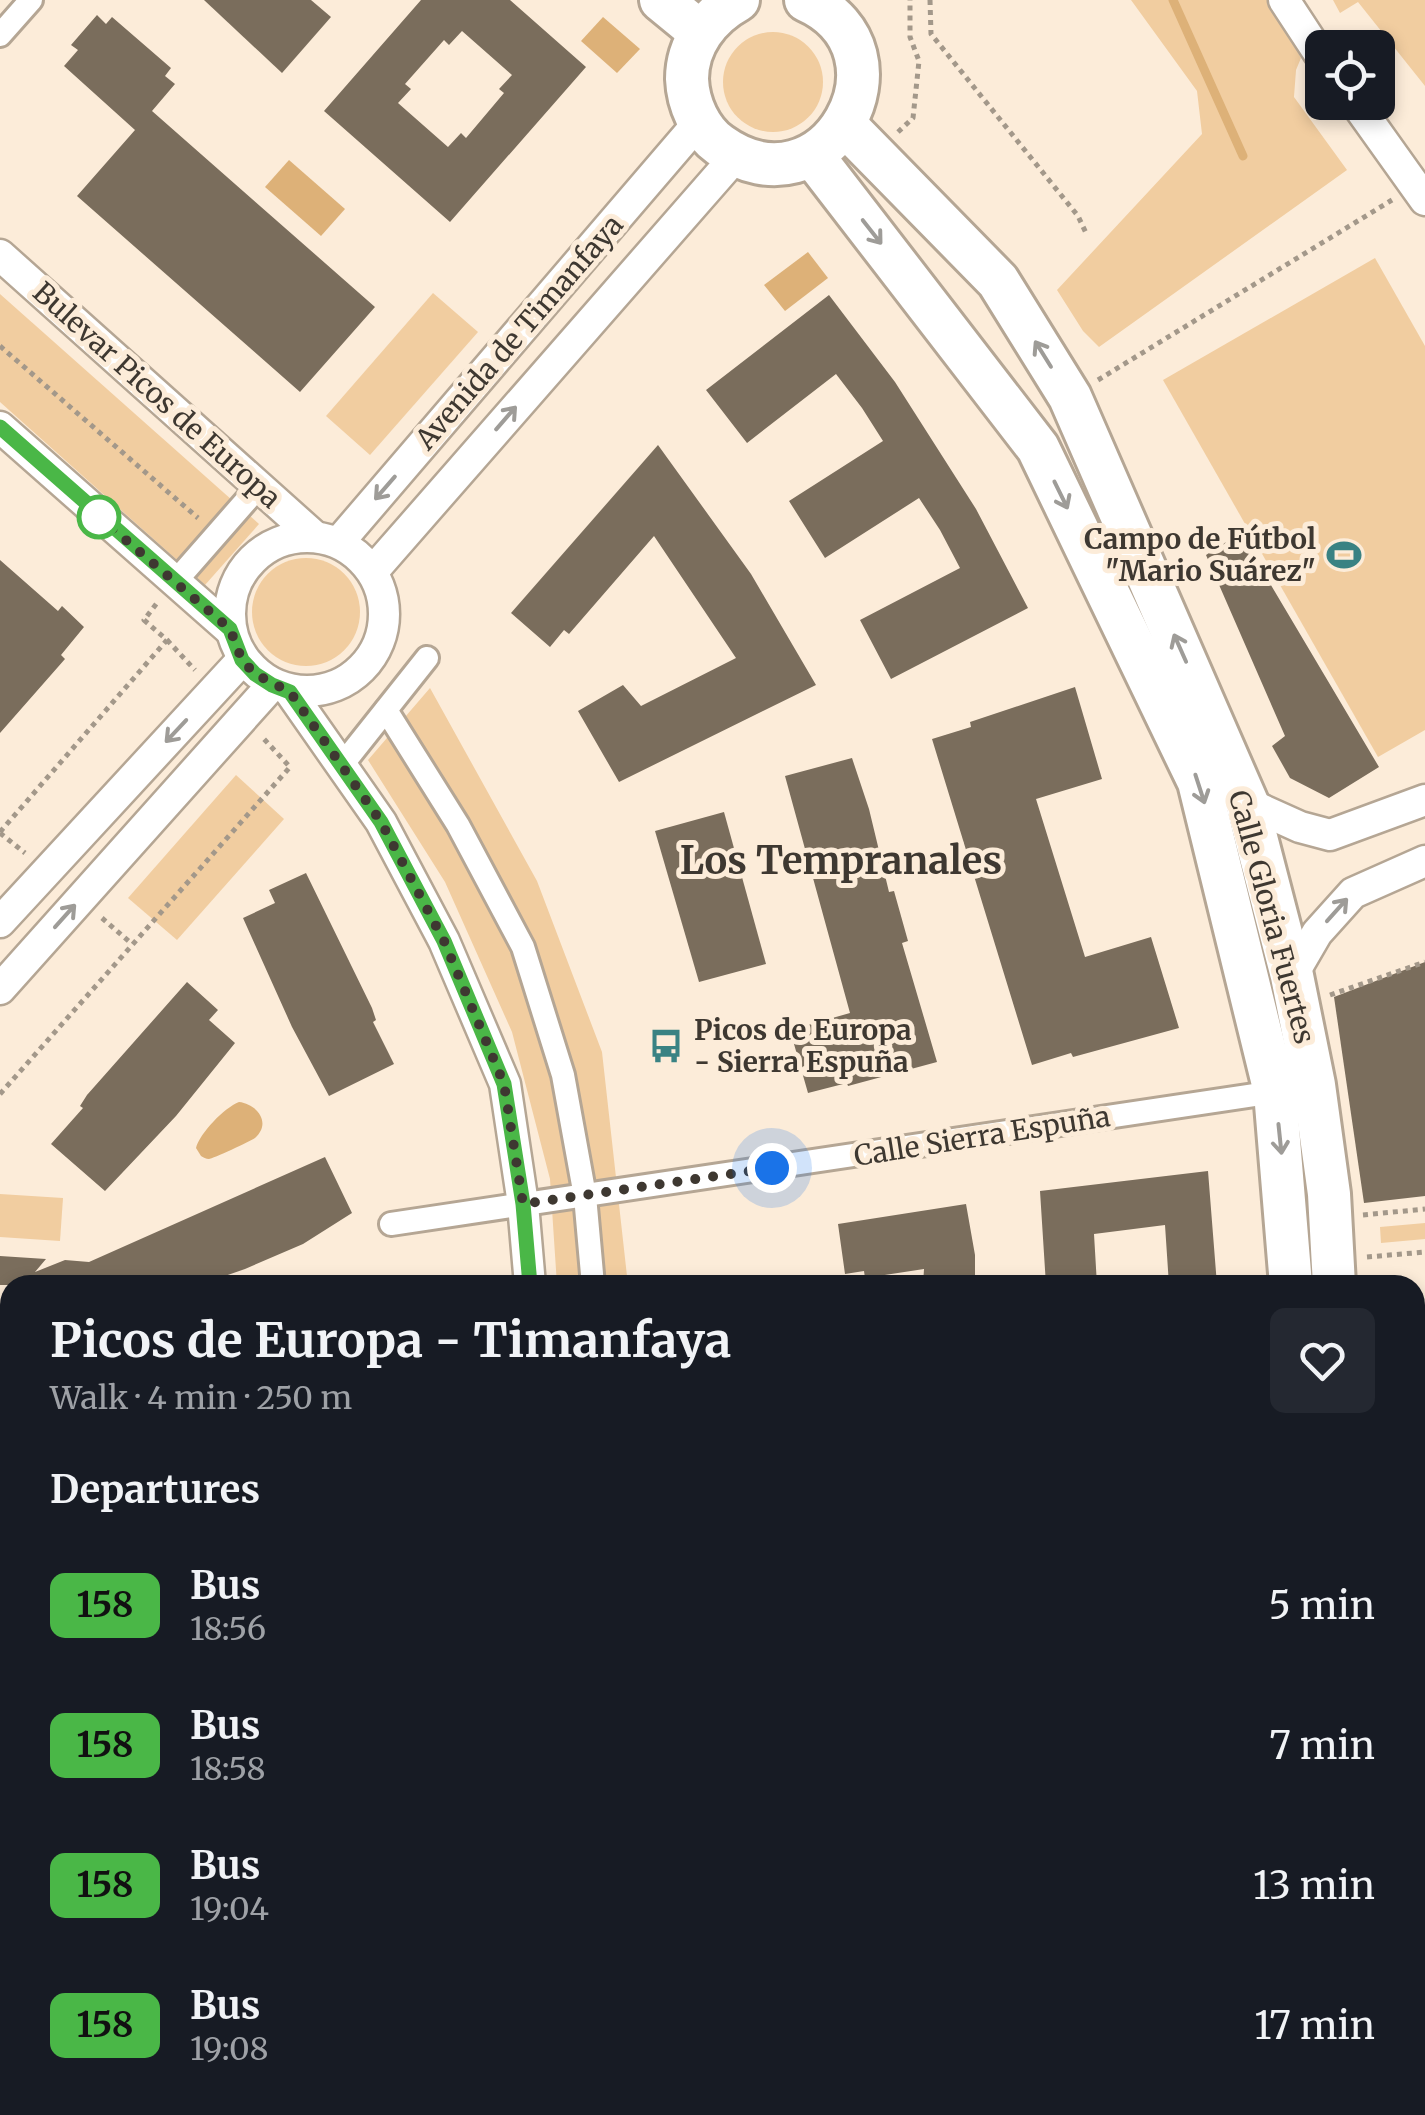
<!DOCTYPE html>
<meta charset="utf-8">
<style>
body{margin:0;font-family:Merriweather,serif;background:#242831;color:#f1f3f6;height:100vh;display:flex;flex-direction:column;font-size:38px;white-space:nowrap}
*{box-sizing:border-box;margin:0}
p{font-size:32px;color:#9ea1a6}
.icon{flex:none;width:55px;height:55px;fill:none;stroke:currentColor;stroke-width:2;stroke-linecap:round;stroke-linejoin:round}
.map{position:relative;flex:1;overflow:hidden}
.panel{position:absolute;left:0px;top:1275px;width:1425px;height:840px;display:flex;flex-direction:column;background:#171b24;border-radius:30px 30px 0 0;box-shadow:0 5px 15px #0003}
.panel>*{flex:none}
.badge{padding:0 20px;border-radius:15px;font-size:35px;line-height:65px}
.controls{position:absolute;left:1305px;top:30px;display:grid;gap:20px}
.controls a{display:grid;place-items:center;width:90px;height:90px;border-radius:15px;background:#171b24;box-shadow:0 5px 15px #0003;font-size:50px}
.you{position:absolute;width:50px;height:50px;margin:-25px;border:8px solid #fff;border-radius:50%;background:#1a73e8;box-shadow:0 0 0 15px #1a73e833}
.map>.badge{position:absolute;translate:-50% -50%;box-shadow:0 0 0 5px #fff}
h2{padding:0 50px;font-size:38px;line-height:90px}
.round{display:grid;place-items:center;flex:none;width:105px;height:105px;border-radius:15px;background:#242831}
.summary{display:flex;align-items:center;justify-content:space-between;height:170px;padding:0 50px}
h1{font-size:48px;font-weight:700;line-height:75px}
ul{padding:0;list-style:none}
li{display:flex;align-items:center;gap:30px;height:140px;padding:0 50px}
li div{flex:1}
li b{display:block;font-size:38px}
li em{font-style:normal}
li .badge{min-width:110px;font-weight:700;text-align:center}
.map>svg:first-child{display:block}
.green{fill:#f1cda0}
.water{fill:#ddb178}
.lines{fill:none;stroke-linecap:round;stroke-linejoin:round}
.stream{stroke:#ddb178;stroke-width:9}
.building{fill:#7a6d5c;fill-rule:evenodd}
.pedestrian-casing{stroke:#b5a694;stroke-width:28}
.minor-casing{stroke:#b5a694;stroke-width:35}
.secondary-casing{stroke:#b5a694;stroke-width:48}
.path{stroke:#a3988a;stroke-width:5;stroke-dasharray:5 5;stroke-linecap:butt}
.pedestrian{stroke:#fff;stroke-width:22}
.minor{stroke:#fff;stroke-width:30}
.secondary{stroke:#fff;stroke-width:42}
.oneway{stroke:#9e9c98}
.line-casing{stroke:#fff;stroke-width:22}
.line{stroke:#4ab747;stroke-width:15}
.walk{stroke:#3e3831;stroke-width:10;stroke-dasharray:0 18}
.stop-dot{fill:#fff;stroke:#4ab747;stroke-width:5}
.labels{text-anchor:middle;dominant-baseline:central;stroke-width:10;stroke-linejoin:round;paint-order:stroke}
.street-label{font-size:28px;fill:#3e3831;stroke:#fcecd9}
.poi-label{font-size:28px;font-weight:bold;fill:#3e3831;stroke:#fcecd9;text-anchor:end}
.district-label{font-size:38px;font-weight:bold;fill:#3e3831;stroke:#fcecd9}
</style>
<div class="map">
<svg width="1425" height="2115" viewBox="0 0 1425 2115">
<rect width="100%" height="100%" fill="#fcecd9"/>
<g class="green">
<path d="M1131 0H1270L1301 58 1296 70 1294 97 1347 170 1099 347 1083 331 1057 290 1202 134 1197 91Z"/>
<path d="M1333 0H1425V86L1358 2 1340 13Z"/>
<circle cx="773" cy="82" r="50"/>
<path d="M1375 258 1425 346V730L1378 757 1163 380Z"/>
<path d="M433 293 478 332 370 455 326 416Z"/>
<path d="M0 294 259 524 205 585 0 402Z"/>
<circle cx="306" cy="612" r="54"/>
<path d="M430 688 537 881 602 1052 628 1285H557L550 1179 512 1032 445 882 368 760Z"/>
<path d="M236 775 284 819 177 940 128 898Z"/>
<path d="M0 1194 63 1198 60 1241 0 1237Z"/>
<path d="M1425 1223V1239L1381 1243 1380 1227Z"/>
<path d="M0 1882 10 1883V1944L0 1943Z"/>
<path d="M490 2105H579L578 2115H489Z"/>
</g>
<g class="water">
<path d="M603 17 640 49 617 73 581 41Z"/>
<path d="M289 160 345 209 321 236 265 187Z"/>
<path d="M808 252 828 278 785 311 764 285Z"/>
<path d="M239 1102C257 1104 272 1123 255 1138 251 1141 212 1159 209 1159 206 1159 203 1157 201 1156L196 1148C200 1133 224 1108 239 1102Z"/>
<path d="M58 2105 115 2107 114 2115H57Z"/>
</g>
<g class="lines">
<path class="stream" d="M1173 0 1243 156"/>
</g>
<g class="building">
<path d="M204 0H311L331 17 282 73Z"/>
<path d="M421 0H510L586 67 450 222 324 111ZM462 31 512 75 499 89 504 93 466 138 461 133 448 147 398 103 411 89 405 84 444 40 449 45Z"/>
<path d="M97 15 106 24 112 17 171 68 165 76 175 84 152 111 375 307 300 392 77 196 135 130 64 66 78 50 71 45Z"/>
<path d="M829 295 895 382 976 509 1028 608 891 679 860 620 960 568 940 530 919 498 825 558 789 501 883 441 862 408 836 374 747 443 706 390Z"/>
<path d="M658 445 751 574 816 685 619 782 578 711 623 685 641 706 736 658 654 536 569 634 564 630 550 647 511 613Z"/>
<path d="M1240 533 1379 767 1329 798 1290 778 1272 746 1285 736 1206 555Z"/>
<path d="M0 560 58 611 62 606 84 627 61 655 65 659 0 733Z"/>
<path d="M1075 687 1102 779 1036 799 1085 957 1151 937 1179 1028 1073 1057 1071 1053 1032 1065 932 739 971 727 970 722Z"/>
<path d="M852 758 869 809 889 892 894 891 908 941 902 943 937 1062 848 1086 847 1083 808 1093 790 1030 850 1013 785 776Z"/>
<path d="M724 812 766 964 699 982 655 831Z"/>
<path d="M306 873 372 1008 376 1020 373 1022 394 1064 329 1096 292 1027 243 918 275 903 269 890Z"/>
<path d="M1425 962V1196L1364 1203 1334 997Z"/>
<path d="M187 982 218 1010 209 1020 235 1043 176 1116 105 1191 51 1144 83 1108 80 1106 87 1095Z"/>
<path d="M325 1157 352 1213 303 1244 245 1269 199 1285H0V1256L46 1259 35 1272 65 1260 89 1262Z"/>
<path d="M1208 1171 1217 1285H1169L1165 1225 1094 1234 1097 1285H1046L1040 1191Z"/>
<path d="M966 1204 975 1255V1285H923L924 1269 865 1278 864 1271 845 1274 838 1224Z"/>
</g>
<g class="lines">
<g class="pedestrian-casing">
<g id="pedestrian">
<path d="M0 35 31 0"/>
<path d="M175 582 259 486"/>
<path d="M386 710 458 825 523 947 563 1075 585 1196 593 1285"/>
<path d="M342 765 427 658"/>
<path d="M391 1224 1275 1092"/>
<path d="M537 2115 538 2105"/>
</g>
</g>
<g class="minor-casing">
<g id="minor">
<path d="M1284 0 1322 58"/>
<path d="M1355 102 1425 200"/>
<path d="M0 255 313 535"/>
<path d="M0 427 229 629"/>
<circle cx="307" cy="614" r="77"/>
<path d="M339 542 699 122"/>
<path d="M373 571 736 156"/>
<path d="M290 692 381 822 444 941 505 1084 523 1204 530 1285"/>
<path d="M1247 803 1300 827 1330 835 1425 800"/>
<path d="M0 922 242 660"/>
<path d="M1292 976 1317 933 1353 893 1425 861"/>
<path d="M0 989 272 685"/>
<path d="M0 1806 10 1807"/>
<path d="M0 1852 10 1853"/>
<path d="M1415 1927H1425"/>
<path d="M1415 1971 1425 1972"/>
<path d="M471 2115 472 2105"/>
</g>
</g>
<g class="secondary-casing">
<g id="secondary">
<path d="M661 0 700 32"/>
<path d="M738 0C709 16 687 44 687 79 688 104 700 131 720 145 826 221 920 51 806 0"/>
<path d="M845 125 998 281 1070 397 1247 803 1292 976 1314 1085 1329 1194 1334 1285"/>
<path d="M812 155 1038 448 1199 782 1275 1092 1291 1285"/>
<path d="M1246 2115 1247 2105"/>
<path d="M1285 2115 1286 2105"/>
</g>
</g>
<g class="path">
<path d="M930 0 931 34 1078 216 1086 233"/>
<path d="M898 132 913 118 919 61 910 37V0"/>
<path d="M0 346 198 518"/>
<path d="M1098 380 1392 200"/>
<path d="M167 640 195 670"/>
<path d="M0 832 167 640 144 620 157 603"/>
<path d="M0 833 25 853"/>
<path d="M102 918 132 944"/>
<path d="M1330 995 1425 962"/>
<path d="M0 1094 290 767 264 739"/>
<path d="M1363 1215 1425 1209"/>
<path d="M1367 1257 1425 1252"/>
<path d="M1415 1514 1425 1515"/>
<path d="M1415 1559 1425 1560"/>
</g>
<use href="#pedestrian" class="pedestrian"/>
<use href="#minor" class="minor"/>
<use href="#secondary" class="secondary"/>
</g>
<defs><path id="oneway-shaft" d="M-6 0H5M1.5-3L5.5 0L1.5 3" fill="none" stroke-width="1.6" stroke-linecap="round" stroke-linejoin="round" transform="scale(2.5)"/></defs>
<g class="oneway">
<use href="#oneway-shaft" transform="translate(872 232) rotate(52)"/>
<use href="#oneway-shaft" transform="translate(1043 354) rotate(-122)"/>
<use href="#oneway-shaft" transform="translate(506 418) rotate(-49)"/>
<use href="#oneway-shaft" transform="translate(385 488) rotate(131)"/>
<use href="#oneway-shaft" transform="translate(1061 495) rotate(64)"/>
<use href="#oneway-shaft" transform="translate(1180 648) rotate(-114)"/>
<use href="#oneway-shaft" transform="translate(176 731) rotate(133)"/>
<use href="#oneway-shaft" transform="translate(1200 789) rotate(72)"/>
<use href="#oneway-shaft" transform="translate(1337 910) rotate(-48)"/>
<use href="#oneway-shaft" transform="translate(65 916) rotate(-48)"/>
<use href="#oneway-shaft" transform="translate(1280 1139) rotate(84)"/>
</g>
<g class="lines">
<g class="line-casing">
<path id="line" d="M0 427 230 629 242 660 255 674 272 685 290 692 381 822 444 941 504 1084 523 1204 530 1285"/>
</g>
<use href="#line" class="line"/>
<path class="walk" d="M99 517 230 629 242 660 255 674 290 692 381 822 444 941 504 1084 523 1204 772 1168"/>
</g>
<defs>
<g id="stadium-bare" transform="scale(2.7)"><path d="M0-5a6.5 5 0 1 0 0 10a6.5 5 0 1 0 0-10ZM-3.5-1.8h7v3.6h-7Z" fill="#398283" stroke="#fcecd9" stroke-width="2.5" paint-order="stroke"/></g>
<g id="bus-bare" transform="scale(2.7)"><path d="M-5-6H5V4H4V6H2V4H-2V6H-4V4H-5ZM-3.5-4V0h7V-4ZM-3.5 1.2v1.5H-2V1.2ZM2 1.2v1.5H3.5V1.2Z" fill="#398283" stroke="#fcecd9" stroke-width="2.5" paint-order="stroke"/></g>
</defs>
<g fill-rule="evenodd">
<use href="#stadium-bare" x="1344" y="555"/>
<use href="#bus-bare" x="666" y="1046"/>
</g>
<circle class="stop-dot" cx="99" cy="517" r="20"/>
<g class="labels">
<g class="street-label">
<text transform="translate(519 332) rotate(-49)">Avenida de Timanfaya</text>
<text transform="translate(157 395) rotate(42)">Bulevar Picos de Europa</text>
<text transform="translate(1272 917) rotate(75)">Calle Gloria Fuertes</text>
<text transform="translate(982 1136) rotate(-9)">Calle Sierra Espuña</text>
</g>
<g class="poi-label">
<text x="1316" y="539">Campo de Fútbol<tspan x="1316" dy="32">"Mario Suárez"</tspan></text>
<text x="694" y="1030" text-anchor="start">Picos de Europa<tspan x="694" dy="32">- Sierra Espuña</tspan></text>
</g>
<g class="district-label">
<text x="841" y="860">Los Tempranales</text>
</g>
</g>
</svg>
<div class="controls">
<a><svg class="icon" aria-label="locate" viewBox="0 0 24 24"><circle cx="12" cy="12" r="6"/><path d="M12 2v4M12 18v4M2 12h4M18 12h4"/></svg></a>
</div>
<div class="you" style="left:772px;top:1168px"></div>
<section class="panel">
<div class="summary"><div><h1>Picos de Europa - Timanfaya</h1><p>Walk · 4 min · 250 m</p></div><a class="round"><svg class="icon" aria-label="heart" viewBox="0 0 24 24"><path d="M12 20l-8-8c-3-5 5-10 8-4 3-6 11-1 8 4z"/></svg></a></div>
<h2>Departures</h2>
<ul>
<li><span class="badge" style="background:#4ab747;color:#111">158</span><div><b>Bus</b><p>18:56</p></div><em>5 min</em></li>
<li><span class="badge" style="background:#4ab747;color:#111">158</span><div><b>Bus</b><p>18:58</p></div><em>7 min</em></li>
<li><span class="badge" style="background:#4ab747;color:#111">158</span><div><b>Bus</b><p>19:04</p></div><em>13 min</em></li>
<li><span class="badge" style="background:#4ab747;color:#111">158</span><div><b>Bus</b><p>19:08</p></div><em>17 min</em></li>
</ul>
</section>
</div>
